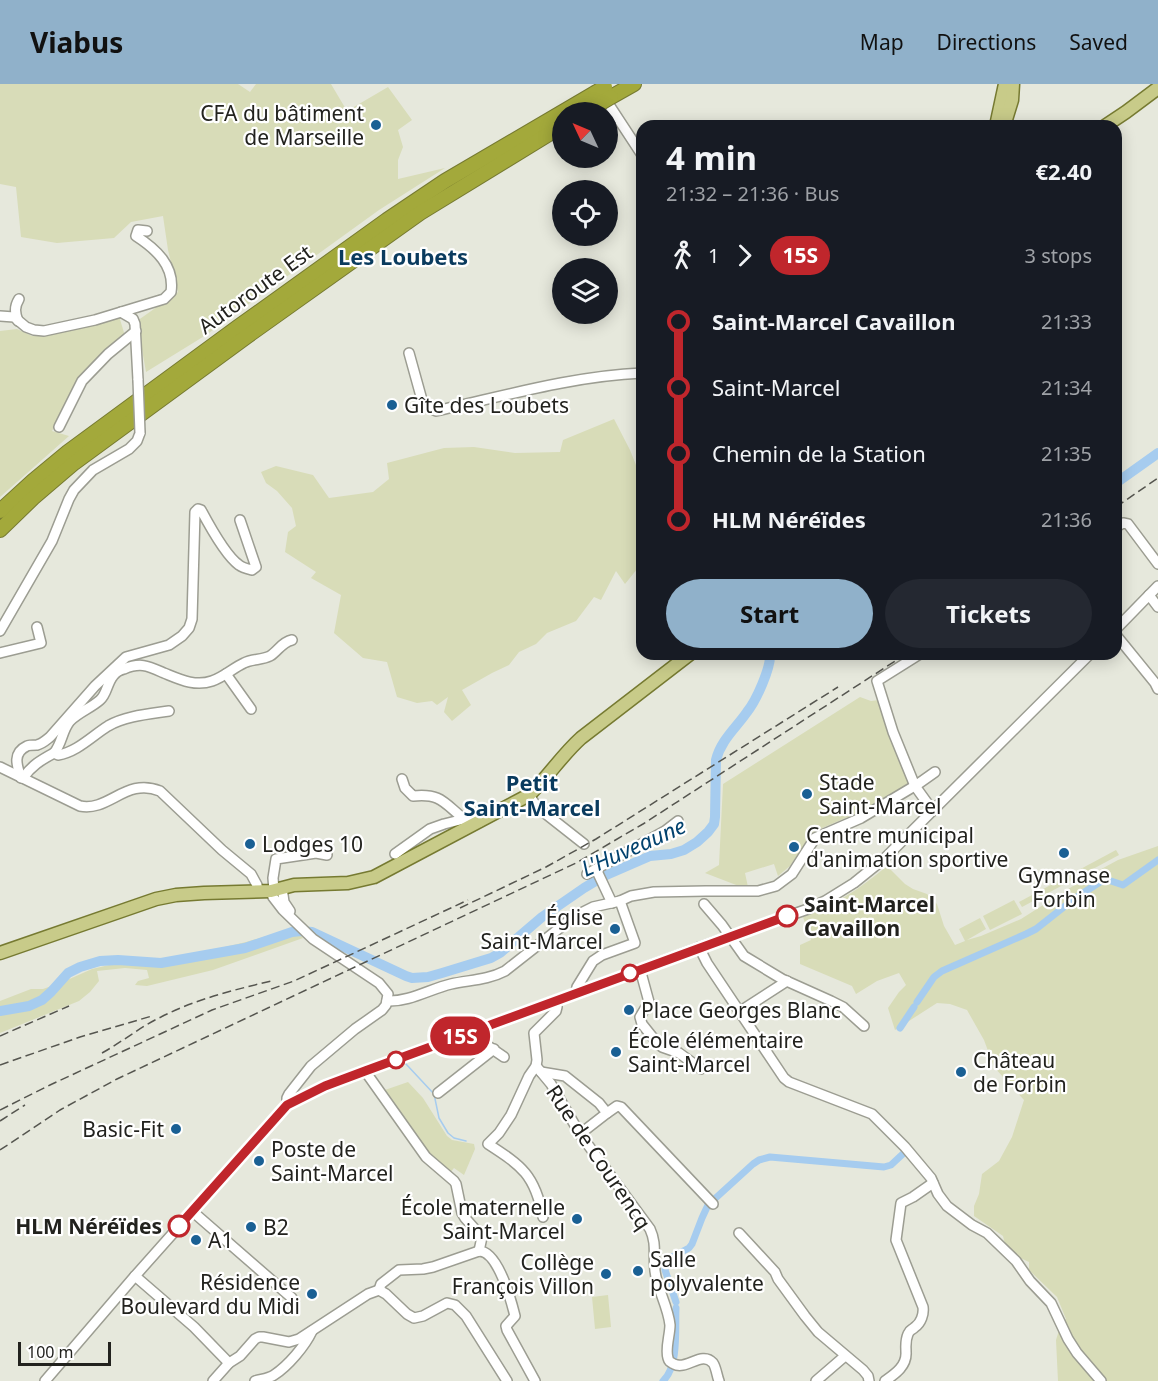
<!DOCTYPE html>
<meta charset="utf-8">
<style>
body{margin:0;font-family:"Noto Sans",sans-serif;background:#242831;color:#f1f3f6;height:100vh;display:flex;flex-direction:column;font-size:22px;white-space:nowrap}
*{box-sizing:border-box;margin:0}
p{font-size:20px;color:#9ea1a6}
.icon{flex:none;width:33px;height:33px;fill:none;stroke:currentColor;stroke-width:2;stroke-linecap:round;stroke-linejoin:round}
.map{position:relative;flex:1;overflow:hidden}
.panel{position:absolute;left:636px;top:36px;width:486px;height:540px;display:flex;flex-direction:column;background:#171b24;border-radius:18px;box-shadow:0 3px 15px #0003}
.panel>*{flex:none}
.badge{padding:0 12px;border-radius:20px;font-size:21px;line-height:39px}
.needle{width:39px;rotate:314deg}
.controls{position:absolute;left:552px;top:18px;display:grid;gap:12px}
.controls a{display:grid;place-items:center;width:66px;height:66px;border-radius:50%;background:#171b24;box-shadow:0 3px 15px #0003;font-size:30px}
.scale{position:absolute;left:18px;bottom:15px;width:93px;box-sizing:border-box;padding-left:6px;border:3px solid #22221e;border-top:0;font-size:16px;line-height:21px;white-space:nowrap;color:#22221e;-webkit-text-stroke:4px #fff;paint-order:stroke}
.map>.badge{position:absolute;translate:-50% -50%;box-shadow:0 0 0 3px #fff}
.legs{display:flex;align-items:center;gap:9px;height:66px;padding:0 30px;font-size:20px}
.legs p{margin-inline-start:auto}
.overview{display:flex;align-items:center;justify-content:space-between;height:102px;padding:0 30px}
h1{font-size:33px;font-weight:700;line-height:45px}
.action{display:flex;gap:12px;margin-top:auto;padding:12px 30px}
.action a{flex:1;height:69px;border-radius:36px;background:#90b1ca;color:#111;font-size:24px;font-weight:700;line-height:69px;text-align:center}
.action a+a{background:#242831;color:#f1f3f6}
ul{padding:0 30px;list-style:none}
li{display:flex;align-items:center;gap:21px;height:66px;font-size:22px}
li i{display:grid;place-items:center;width:9px;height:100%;margin:0 8px;background:currentColor}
li i::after{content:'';width:15px;height:15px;margin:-8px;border:4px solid;border-radius:50%;background:#171b24}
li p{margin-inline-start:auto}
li:first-child i{background:linear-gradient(#0000 50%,currentColor 0)}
li:last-child i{background:linear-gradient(currentColor 50%,#0000 0)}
header{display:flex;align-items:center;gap:36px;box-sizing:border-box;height:84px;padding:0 30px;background:#90b1ca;color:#111}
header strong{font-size:28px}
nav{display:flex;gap:33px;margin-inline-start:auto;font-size:21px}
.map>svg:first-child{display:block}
.green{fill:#d8dcb8}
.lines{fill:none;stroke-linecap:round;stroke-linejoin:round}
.stream{stroke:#a6ccef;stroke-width:1.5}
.canal{stroke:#a6ccef;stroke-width:7}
.river{stroke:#a6ccef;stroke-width:10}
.minor-casing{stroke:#9c9d92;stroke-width:12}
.major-casing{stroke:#767a31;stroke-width:15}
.highway-casing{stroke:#767a31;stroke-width:16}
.minor{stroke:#fff;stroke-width:9}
.major{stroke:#c8cb89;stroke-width:12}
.highway{stroke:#a3a93b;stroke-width:14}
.rail{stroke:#55554f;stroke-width:1.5;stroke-dasharray:9 4.5;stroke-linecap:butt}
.minor-bridge-casing{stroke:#9c9d92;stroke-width:12;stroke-linecap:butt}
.highway-bridge-casing{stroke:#767a31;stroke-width:16;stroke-linecap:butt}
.minor-bridge{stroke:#fff;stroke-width:9}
.highway-bridge{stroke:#a3a93b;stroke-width:14}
.line-1-casing{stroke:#fff;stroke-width:14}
.line-1{stroke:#c0262c;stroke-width:9}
.poi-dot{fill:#1a6094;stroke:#fff;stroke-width:2}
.stop-1-dot{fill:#fff;stroke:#c0262c;stroke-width:3}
.labels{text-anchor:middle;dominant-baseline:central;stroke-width:4.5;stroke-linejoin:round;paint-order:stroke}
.poi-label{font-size:21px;fill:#22221e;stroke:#fff;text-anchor:start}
.street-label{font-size:21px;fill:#22221e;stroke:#fff}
.stop-label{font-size:21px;font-weight:bold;fill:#22221e;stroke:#fff;text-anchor:start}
.neighbourhood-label{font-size:22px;font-weight:bold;fill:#0a3b5e;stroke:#fff}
.water-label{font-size:22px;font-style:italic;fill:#02426e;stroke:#fff}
</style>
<header>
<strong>Viabus</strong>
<nav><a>Map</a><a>Directions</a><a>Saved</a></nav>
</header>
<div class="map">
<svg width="1158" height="1297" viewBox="0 0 1158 1297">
<rect width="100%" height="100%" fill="#e6e8dc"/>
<g class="green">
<path d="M0 0H238L250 8 256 0H331L347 27 388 3 412 36 398 46 403 63 398 76V95L445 84 379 126 206 251 146 288 137 237 178 208 168 166 163 132 131 138 114 154 57 159 21 153 16 103 0 100Z"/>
<path d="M119 232 125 252 78 297 52 347 69 352 0 413V247L17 245 32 252Z"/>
<path d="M614 335 630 366 642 396V479L625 500 616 487 601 516 594 513 576 537 547 549 536 560 519 568 509 581 492 589 462 606 471 621 452 637 444 628 448 613 437 621 432 617 417 619 397 613 387 578 363 574 334 549 341 511 311 494 316 488 285 468 288 448 296 442 292 424 277 407 266 399 261 388 276 382 313 391 329 414 373 408 389 395 387 379 444 364 474 363 515 369 560 368 563 356Z"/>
<path d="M860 613 871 617 879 616 911 697 878 720 813 748 790 782 778 792 774 780 745 789 748 803 744 804 705 789 719 781 723 700Z"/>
<path d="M1158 762V1297H1058L1056 1256 1062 1237 1066 1235 1057 1213 1029 1186V1178L1016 1172 1006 1164 1003 1152 974 1132V1122L979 1110 982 1090 999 1077 1012 1053 1024 1016 994 983 984 956 967 926 950 920 937 919 895 946 888 924 899 908 906 901 899 889 877 897 856 910 852 902 800 880V861L811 856 803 833C835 821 861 804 887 782L905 800 913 805 927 810 937 820 944 842 955 861 965 857 959 845 980 834 986 845 967 856 981 852 1021 835 1092 790 1118 776Z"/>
<path d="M1116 766 1119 771 1022 823 1019 818Z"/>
<path d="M1014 816 1022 830 990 846 983 832Z"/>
<path d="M294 844 303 854 213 886 147 902 135 901 138 897 149 894 147 886 125 884 97 887 99 897 90 908 79 917 0 949V917L31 905H43L65 897 92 885 122 878 148 881 246 858Z"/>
<path d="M408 998 423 1014 447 1052 452 1056 474 1060 475 1065 464 1091 454 1084 449 1090 429 1073 382 1007Z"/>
<path d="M608 1211 611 1243 595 1245 592 1213Z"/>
</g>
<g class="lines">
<path class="stream" d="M406 980 434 1010 439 1034 448 1049 454 1054 466 1057"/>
<g class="canal">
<path d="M917 918 934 893 942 887 1026 850 1036 845 1074 815 1100 798 1108 796 1123 801 1158 776"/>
<path d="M900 944 914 923"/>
<path d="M676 1218 665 1186V1179L668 1175 689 1164 692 1160 702 1134 708 1121 753 1080 759 1076 770 1073 884 1083 891 1081 906 1067"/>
<path d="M663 1297C679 1282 675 1246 676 1224"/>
</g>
<g class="river">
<path d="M1116 399 1158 369"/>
<path d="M0 927 29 922 42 916 51 908 68 889 80 883 100 877 118 876 161 879 245 864 292 848 301 847 312 848 406 892 412 894 428 893 442 889 491 874 500 869 542 833 584 804 604 792 650 772 671 770 684 766 697 758 708 748 714 740 715 733 716 676C721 656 736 644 747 628 756 617 771 584 770 570"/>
</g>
<g class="minor-casing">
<g id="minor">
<path d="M604 13 642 71"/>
<path d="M121 228 133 235 135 240 138 296"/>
<path d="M0 232 14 233 26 243 34 246 44 247 95 236 164 215 171 208C175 182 156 165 136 152L138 146 147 147"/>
<path d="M18 237C15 229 14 223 19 215"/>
<path d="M409 269 422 316 424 321 436 327C504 312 573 292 642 289"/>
<path d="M59 343 82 297 108 270 136 247"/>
<path d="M1116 443 1123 439 1128 440 1158 480"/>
<path d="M1149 511 1158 523"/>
<path d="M1116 545 1158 502"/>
<path d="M0 547 52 457 69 415 74 406 93 386 129 365 137 357 140 349"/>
<path d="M1116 551 1155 599 1158 605"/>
<path d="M0 569 41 559 37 543"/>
<path d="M920 570 877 597 893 648 915 702 933 727"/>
<path d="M226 590 251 625"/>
<path d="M54 669C62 660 62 646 70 637 79 628 91 624 100 616 107 610 107 599 113 592 116 588 120 586 124 585 141 578 148 582 164 589 179 595 195 603 212 597 224 593 233 584 244 579 252 575 262 576 270 572 278 567 282 558 292 556"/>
<path d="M0 683 80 722C109 728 126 693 160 707L222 766 251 790 257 801 258 808"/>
<path d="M21 694C17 682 12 669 27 662 29 661 34 661 37 661 42 660 45 657 50 653L95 602 126 573 169 561 182 552 189 544 192 535 195 428 198 425 201 426C209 441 226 472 239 481 243 484 248 485 252 486L256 483 240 436"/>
<path d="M23 694C31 682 41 676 54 669L58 671C77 668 92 652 108 642 125 632 149 630 169 627"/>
<path d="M402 695 405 704 413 712C441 709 444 719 464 735"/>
<path d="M529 711 537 723 584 760"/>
<path d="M395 770 430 745 444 740 464 735 471 734 480 738"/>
<path d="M596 785 612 819"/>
<path d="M587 790 665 747 678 737"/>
<path d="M282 804 284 818 290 827"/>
<path d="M274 806 273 794 276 775 316 769 327 771"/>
<path d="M271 807 273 813 283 826 313 855 379 899 388 910 386 921 382 926 355 945 311 982 289 1010 287 1014V1021"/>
<path d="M704 820 722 841 744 872 782 895 831 917 843 923 864 942"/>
<path d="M699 863 707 879 784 994 789 998 872 1030 905 1063 931 1094 938 1110 947 1122 972 1141 987 1149 1016 1177 1030 1197 1051 1219 1068 1255 1077 1269 1101 1297"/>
<path d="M640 885 649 918 640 933 642 940 658 960 662 963 679 969 701 985"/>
<path d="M576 909 577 903 593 877 602 871 635 859 620 817"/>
<path d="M387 917C409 918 430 905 451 900 469 896 488 896 505 887L575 832 593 823 620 817 631 812 654 808 706 807H758L776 802 792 790 815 754 861 734 918 700 935 688"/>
<path d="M739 928 787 897"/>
<path d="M469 949 504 973"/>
<path d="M536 982 551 1000 580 1050 650 1145C657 1160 653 1171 655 1187 657 1205 668 1222 670 1241 670 1251 665 1265 668 1274 669 1278 670 1278 674 1280 686 1287 702 1266 713 1279 716 1283 717 1292 719 1297"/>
<path d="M365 987 426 1073 454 1097 456 1100 462 1129 465 1134 482 1153 479 1167"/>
<path d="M541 988 565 992 599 1019 607 1029 580 1050"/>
<path d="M438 1009 494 965"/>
<path d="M607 1029 617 1022 621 1023 713 1120"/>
<path d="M192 1127 292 1214"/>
<path d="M543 1133C535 1091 522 1082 488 1060L499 1049 511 1031 529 992 536 982 537 976 534 949 556 927 557 923 555 917"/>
<path d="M739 1149 775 1188 778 1195 805 1232 818 1248 863 1286 868 1292 869 1297"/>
<path d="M479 1167C498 1167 511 1216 515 1232L506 1242 507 1246 535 1297"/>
<path d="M135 1192 194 1243 229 1279"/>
<path d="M379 1206 381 1200 399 1186 423 1185 433 1183 479 1167"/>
<path d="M45 1297 135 1192 287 1021 325 1002 365 987 706 861 808 825 825 817 854 799 885 774 1090 570"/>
<path d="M213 1297 229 1279 240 1272 255 1255 259 1253H263L289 1258 299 1255 368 1210 379 1206 386 1210 407 1230 414 1234 423 1232 447 1219 455 1221 466 1232 507 1297"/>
<path d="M255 1297C261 1295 268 1295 274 1291 288 1282 305 1262 312 1247"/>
<path d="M816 1297 845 1272"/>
<path d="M885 1297C895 1290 907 1282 906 1268 906 1262 905 1257 908 1250 910 1245 911 1247 915 1243 921 1239 924 1230 923 1223L896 1156 901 1119 913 1113 933 1099"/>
</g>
</g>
<g class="major-casing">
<g id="major">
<path d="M996 42 1005 0"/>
<path d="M1004 42 1012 16 1013 0"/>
<path d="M1105 42 1126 28 1158 4"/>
<path d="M0 869 156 815 176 811 204 809 271 807 294 801 348 799 374 793 529 711C548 693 562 671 581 654L690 570"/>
</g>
</g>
<g class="highway-casing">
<g id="highway">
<path d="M611 13 634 0"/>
<path d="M586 28 601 19"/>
<path d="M0 427 33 397 68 368 238 243 387 136 445 97 595 9"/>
<path d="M0 446 33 414 74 379 246 253 420 129 562 42"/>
</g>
</g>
<use href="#minor" class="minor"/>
<use href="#major" class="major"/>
<use href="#highway" class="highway"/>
<g class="rail">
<path d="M1116 423 1158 394"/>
<path d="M460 824 546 783 596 755 838 603"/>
<path d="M0 952 69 922"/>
<path d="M102 969C122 958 140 943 161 933 196 915 234 906 271 897"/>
<path d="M0 981 80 953 152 932"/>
<path d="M0 1026 50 1001 212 926 294 897 468 816"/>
<path d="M0 1037 25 1021"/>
<path d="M0 1066 60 1026 117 995 576 779 643 740 906 570"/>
</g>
<g class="minor-bridge-casing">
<path id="minor-bridge" d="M138 296 140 349"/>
</g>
<g class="highway-bridge-casing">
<g id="highway-bridge">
<path d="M595 9 605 3"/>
<path d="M601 19 611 13"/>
</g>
</g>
<use href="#minor-bridge" class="minor-bridge"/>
<use href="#highway-bridge" class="highway-bridge"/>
</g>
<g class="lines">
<g class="line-1-casing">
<path id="line-1" d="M179 1142 287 1021 325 1002 365 987 787 832"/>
</g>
<use href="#line-1" class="line-1"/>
</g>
<g class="poi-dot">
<circle cx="376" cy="41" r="6"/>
<circle cx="392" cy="321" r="6"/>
<circle cx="807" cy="710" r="6"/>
<circle cx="250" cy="760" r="6"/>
<circle cx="794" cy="763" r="6"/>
<circle cx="1064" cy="769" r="6"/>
<circle cx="615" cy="845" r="6"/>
<circle cx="629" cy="926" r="6"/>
<circle cx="616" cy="968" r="6"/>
<circle cx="961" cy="988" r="6"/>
<circle cx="176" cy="1045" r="6"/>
<circle cx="259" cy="1077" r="6"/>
<circle cx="577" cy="1135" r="6"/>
<circle cx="251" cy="1143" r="6"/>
<circle cx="196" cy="1156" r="6"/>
<circle cx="638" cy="1187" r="6"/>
<circle cx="606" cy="1190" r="6"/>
<circle cx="312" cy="1210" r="6"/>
</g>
<g class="stop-1-dot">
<circle cx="787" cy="832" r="10"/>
<circle cx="630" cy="889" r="8"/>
<circle cx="396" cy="976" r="8"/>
<circle cx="179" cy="1142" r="10"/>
</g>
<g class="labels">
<g class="poi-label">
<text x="364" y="29" text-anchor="end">CFA du bâtiment<tspan x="364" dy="24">de Marseille</tspan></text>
<text x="404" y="321">Gîte des Loubets</text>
<text x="819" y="698">Stade<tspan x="819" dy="24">Saint-Marcel</tspan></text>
<text x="806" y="751">Centre municipal<tspan x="806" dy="24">d'animation sportive</tspan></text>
<text x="262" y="760">Lodges 10</text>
<text x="1064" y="791" text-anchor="middle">Gymnase<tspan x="1064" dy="24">Forbin</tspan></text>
<text x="603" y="833" text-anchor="end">Église<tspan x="603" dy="24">Saint-Marcel</tspan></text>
<text x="641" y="926">Place Georges Blanc</text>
<text x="628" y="956">École élémentaire<tspan x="628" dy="24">Saint-Marcel</tspan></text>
<text x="973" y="976">Château<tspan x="973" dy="24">de Forbin</tspan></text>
<text x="164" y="1045" text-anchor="end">Basic-Fit</text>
<text x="271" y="1065">Poste de<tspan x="271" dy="24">Saint-Marcel</tspan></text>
<text x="565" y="1123" text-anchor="end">École maternelle<tspan x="565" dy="24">Saint-Marcel</tspan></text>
<text x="263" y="1143">B2</text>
<text x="208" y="1156">A1</text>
<text x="650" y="1175">Salle<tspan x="650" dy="24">polyvalente</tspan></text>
<text x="594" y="1178" text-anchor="end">Collège<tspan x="594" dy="24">François Villon</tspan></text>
<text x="300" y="1198" text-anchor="end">Résidence<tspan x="300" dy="24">Boulevard du Midi</tspan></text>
</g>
<g class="street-label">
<text transform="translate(255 205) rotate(-36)">Autoroute Est</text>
<text transform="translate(599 1073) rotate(56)">Rue de Courencq</text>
</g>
<g class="stop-label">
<text x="804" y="820">Saint-Marcel<tspan x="804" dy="24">Cavaillon</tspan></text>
<text x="162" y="1142" text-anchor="end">HLM Néréïdes</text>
</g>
<g class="neighbourhood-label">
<text x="403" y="172">Les Loubets</text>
<text x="532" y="698">Petit<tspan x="532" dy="25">Saint-Marcel</tspan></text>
</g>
<g class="water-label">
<text transform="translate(633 762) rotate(-24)">L'Huveaune</text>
</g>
</g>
</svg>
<div class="controls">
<a><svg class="needle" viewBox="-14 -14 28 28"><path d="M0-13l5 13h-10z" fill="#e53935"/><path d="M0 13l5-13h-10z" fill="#9ea1a6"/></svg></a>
<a><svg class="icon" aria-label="locate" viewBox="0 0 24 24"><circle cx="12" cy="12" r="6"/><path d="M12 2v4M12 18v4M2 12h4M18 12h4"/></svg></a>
<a><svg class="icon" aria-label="layers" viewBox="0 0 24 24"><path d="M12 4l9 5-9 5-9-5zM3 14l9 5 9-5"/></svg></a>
</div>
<div class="scale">100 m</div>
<b class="badge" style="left:460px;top:952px;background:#c0262c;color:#fff">15S</b>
<section class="panel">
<div class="overview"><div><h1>4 min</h1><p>21:32 – 21:36 · Bus</p></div><b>€2.40</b></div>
<div class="legs"><svg class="icon" aria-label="walk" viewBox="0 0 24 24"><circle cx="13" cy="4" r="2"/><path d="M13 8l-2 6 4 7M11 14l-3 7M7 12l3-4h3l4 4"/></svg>1<svg class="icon" aria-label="forward" viewBox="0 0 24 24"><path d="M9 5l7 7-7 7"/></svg><b class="badge" style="background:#c0262c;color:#fff">15S</b><p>3 stops</p></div>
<ul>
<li><i style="color:#c0262c"></i><b>Saint-Marcel Cavaillon</b><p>21:33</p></li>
<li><i style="color:#c0262c"></i><span>Saint-Marcel</span><p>21:34</p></li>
<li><i style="color:#c0262c"></i><span>Chemin de la Station</span><p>21:35</p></li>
<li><i style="color:#c0262c"></i><b>HLM Néréïdes</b><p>21:36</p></li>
</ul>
<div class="action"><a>Start</a><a>Tickets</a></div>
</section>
</div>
